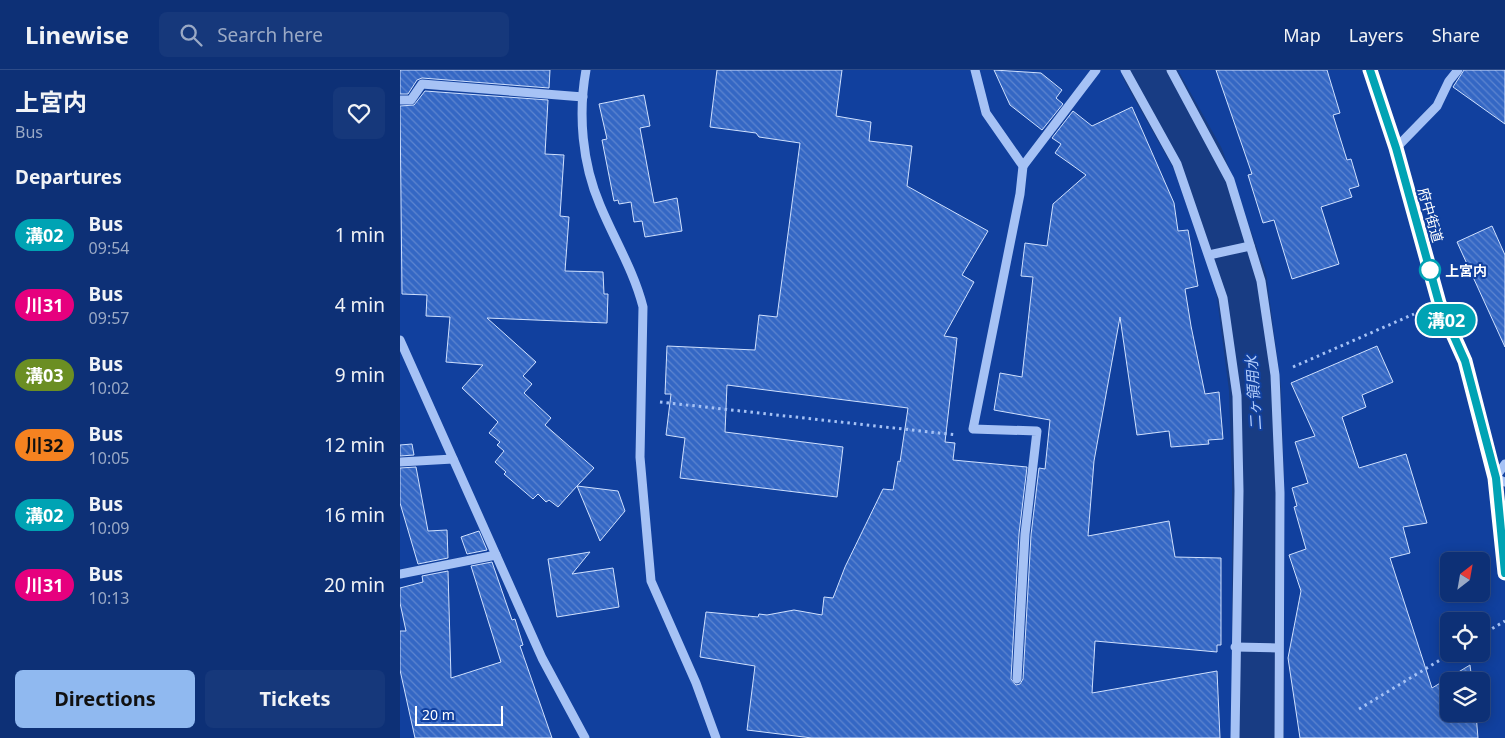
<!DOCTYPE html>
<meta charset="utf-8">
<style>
body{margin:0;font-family:"Noto Sans","Noto Sans JP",sans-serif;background:#16387b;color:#f1f3f6;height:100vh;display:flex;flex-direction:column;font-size:19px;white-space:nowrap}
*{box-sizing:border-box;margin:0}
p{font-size:16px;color:#9aa9c5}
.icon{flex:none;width:28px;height:28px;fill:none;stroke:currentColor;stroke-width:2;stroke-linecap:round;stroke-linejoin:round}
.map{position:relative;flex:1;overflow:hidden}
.sheet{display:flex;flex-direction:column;background:#0d3076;width:400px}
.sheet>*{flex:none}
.badge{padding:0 10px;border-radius:16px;font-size:18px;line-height:32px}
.needle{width:32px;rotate:31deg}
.buttons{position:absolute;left:1040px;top:482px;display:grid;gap:10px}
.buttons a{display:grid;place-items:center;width:50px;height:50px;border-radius:8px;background:#0d3076;box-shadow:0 2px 12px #0003,0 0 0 1px #2d4b88;font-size:25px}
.scale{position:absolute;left:15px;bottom:12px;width:88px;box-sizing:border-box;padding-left:5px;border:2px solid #fff;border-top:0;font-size:14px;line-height:18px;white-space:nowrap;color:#fff;-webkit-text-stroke:4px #11409e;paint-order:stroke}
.map>.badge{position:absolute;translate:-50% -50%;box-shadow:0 0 0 2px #fff}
h2{padding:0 15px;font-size:19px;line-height:45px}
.round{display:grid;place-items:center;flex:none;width:52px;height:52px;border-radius:8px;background:#16387b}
.overview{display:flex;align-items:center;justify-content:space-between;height:85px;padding:0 15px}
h1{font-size:24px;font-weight:700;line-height:38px}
.button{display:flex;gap:10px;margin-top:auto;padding:10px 15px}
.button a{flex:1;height:58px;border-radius:8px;background:#90b9f0;color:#111;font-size:20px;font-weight:700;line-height:58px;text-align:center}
.button a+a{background:#16387b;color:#f1f3f6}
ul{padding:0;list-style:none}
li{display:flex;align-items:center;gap:15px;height:70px;padding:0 15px}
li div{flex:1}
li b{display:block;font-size:19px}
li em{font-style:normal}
li .badge{min-width:55px;font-weight:700;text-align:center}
header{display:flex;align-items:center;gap:30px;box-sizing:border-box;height:70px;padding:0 25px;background:#0d3076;border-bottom:1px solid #2d4b88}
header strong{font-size:24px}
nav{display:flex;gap:28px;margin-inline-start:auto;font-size:18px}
.search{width:350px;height:45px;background:#16387b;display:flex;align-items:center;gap:12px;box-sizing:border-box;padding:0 18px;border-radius:8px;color:#9aa9c5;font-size:19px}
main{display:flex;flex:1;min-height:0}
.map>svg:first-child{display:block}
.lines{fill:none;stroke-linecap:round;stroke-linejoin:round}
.river{stroke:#183c83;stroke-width:52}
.building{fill:url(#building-back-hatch);stroke:#cfe0fe}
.path{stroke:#a6c2f5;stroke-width:3;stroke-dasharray:2.5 4;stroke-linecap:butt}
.minor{stroke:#a6c2f5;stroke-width:9}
.highway{stroke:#fff;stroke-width:15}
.line-casing{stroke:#fff;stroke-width:11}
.line{stroke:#00a3b4;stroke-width:8}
.stop-dot{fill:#fff;stroke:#00a3b4;stroke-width:2.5}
.labels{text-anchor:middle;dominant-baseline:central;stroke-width:4;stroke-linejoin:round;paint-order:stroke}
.street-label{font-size:14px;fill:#fff;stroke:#11409e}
.stop-label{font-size:14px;font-weight:bold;fill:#fff;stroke:#11409e;text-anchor:start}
.water-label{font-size:15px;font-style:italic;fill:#b3cdfb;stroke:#11409e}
</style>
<header>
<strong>Linewise</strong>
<div class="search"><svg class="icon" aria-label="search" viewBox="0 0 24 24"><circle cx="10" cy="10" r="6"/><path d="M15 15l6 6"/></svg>Search here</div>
<nav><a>Map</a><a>Layers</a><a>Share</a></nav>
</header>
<main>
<section class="sheet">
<div class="overview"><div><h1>上宮内</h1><p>Bus</p></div><a class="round"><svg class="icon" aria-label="heart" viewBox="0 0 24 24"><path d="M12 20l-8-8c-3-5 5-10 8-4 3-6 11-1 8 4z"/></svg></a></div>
<h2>Departures</h2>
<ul>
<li><span class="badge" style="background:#00a3b4;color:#fff">溝02</span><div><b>Bus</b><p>09:54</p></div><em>1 min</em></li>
<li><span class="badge" style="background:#e6007e;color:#fff">川31</span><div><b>Bus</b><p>09:57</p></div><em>4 min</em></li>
<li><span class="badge" style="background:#6b8e23;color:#fff">溝03</span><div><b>Bus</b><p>10:02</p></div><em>9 min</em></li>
<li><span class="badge" style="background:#f58220;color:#111">川32</span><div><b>Bus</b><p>10:05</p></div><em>12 min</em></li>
<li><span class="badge" style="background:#00a3b4;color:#fff">溝02</span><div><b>Bus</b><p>10:09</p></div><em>16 min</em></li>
<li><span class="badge" style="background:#e6007e;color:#fff">川31</span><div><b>Bus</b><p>10:13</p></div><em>20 min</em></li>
</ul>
<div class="button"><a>Directions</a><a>Tickets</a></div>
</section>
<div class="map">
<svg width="1105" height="668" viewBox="0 0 1105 668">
<defs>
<pattern id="building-back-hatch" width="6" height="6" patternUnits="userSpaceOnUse" patternTransform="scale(1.25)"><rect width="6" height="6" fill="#3467c4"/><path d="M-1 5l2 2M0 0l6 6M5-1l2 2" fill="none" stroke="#5d85d0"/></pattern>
</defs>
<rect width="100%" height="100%" fill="#11409e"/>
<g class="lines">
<path class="river" d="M748 0 798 89 841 211 855 319 858 410V668"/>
</g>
<g class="building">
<path d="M0 0H150L149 18 22 8 17 10 8 24H0Z"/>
<path d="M317 0H442L436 46 471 52 469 71 512 76 507 116 588 161 562 205 574 212 544 266 557 268 545 372 555 373 553 390 627 397 619 464 611 609 616 615 620 614 623 609 631 465 639 398 645 399 650 350 594 340 600 303 622 307 633 207 621 206 625 173 647 176 653 134 686 105 655 83 661 74 652 68 673 41 692 56 732 37 774 133 778 161 788 160 798 216 785 219 791 256 805 324 819 322 823 369 808 370 809 374 771 377 769 361 737 365 720 247 694 391 688 466 769 451 775 487 821 488V575H817V582L695 571 692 623 817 601 820 668H412L347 660 355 596 300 587 306 542 358 547 359 544 367 545 394 540 422 545 424 527 433 528 445 497 483 419 493 420 498 391 500 392 508 338 327 315 325 362 443 377 437 427 280 408 285 368 266 365 271 324H265L267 276 355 280 359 245 377 247 400 73 359 67 356 63 310 57Z"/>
<path d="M594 0 641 3 662 20 656 28 663 34 642 60 610 35Z"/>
<path d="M816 0H927L940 43 933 45 947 90 951 89 959 116 949 119 952 127 921 137 939 194 892 209 874 150 863 153 848 105 852 104Z"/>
<path d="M1064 0H1105V54L1053 17Z"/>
<path d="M25 21 148 30 145 84 164 85 160 146 169 147 165 201 203 202 204 224H208L207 253 87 248 136 292 123 306 132 314 124 323 151 348 145 355 194 398 177 416 218 421 225 441 200 471 177 416 158 437 149 430 146 432 138 424 133 429 104 404 106 402 95 392 104 381 97 375 100 372 89 363 98 352 62 318 83 295 46 292 50 247 26 246 27 225 2 224 0 36 14 35Z"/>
<path d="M244 25 250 56 240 58 254 133 277 128 282 161 245 167 242 151 234 152 231 132 219 134 218 130 214 131 202 70 207 69 199 34Z"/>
<path d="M1092 156 1105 185V277L1057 172Z"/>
<path d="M977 276 993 312 962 325 966 337 942 347 959 398 1006 384 1027 453 1003 457 1010 483 990 488 1032 618 1070 595 1072 611H1049V644H1076L1078 668H900L888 588 901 521 889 485 906 479 894 437 897 436 892 418 908 413 895 372 915 366 891 313Z"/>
<path d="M12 374 14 385 0 386V375Z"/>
<path d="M16 397 28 461 47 460 48 488 18 494 0 433V398Z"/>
<path d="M79 461 87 480 67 484 61 467Z"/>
<path d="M190 482 172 504 213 498 219 537 157 547 148 489Z"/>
<path d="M92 492 112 550 115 549 123 575 120 576 152 668H15L0 600V561H6L0 533V518L23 512 22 506 48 501 51 608 101 592 71 496Z"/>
</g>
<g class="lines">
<g class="path">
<path d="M893 297 1014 244"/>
<path d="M260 332 557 365"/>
<path d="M1081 565 1105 551"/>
<path d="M959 639 1050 584"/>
</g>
<g class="minor">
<path d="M186 0C178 44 182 93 200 135 214 169 234 201 243 237L240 387 251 511 296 613 316 668"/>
<path d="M575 0 586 43 623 96 620 124 573 359 637 361 625 464 617 609"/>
<path d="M725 0 777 94 823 228 837 326 839 421 835 668"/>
<path d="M771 0 830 110 861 211 875 305 880 423 879 668"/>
<path d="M0 30H11L22 14 183 27"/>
<path d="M996 78 1037 36 1049 11 1058 0"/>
<path d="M623 96 696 0"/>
<path d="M809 185 850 176"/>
<path d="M0 270 142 588 185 668"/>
<path d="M0 392 53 389"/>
<path d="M1105 394 1095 408 1105 412"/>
<path d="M0 504 96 485"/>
<path d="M835 577 878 578"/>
</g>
<path class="highway" d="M970 0 996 78 1039 233 1065 291 1095 408 1105 503"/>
</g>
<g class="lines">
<g class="line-casing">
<path id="line" d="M970 0 996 78 1039 233 1065 291 1096 408 1105 503"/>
</g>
<use href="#line" class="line"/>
</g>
<circle class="stop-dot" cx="1030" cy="200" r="10"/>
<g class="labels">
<g class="street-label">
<text transform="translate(1031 145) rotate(74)">府中街道</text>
</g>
<g class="stop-label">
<text x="1045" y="200">上宮内</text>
</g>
<g class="water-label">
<text transform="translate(853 323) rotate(-94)">二ヶ領用水</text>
</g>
</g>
</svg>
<div class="buttons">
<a><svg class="needle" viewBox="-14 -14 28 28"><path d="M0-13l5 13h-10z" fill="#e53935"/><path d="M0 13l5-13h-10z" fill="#9aa9c5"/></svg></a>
<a><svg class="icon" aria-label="locate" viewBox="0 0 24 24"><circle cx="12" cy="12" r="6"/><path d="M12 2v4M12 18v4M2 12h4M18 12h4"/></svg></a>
<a><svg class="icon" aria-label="layers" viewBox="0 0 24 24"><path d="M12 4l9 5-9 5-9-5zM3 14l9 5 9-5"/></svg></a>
</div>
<div class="scale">20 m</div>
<b class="badge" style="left:1046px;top:250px;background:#00a3b4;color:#fff">溝02</b>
</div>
</main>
